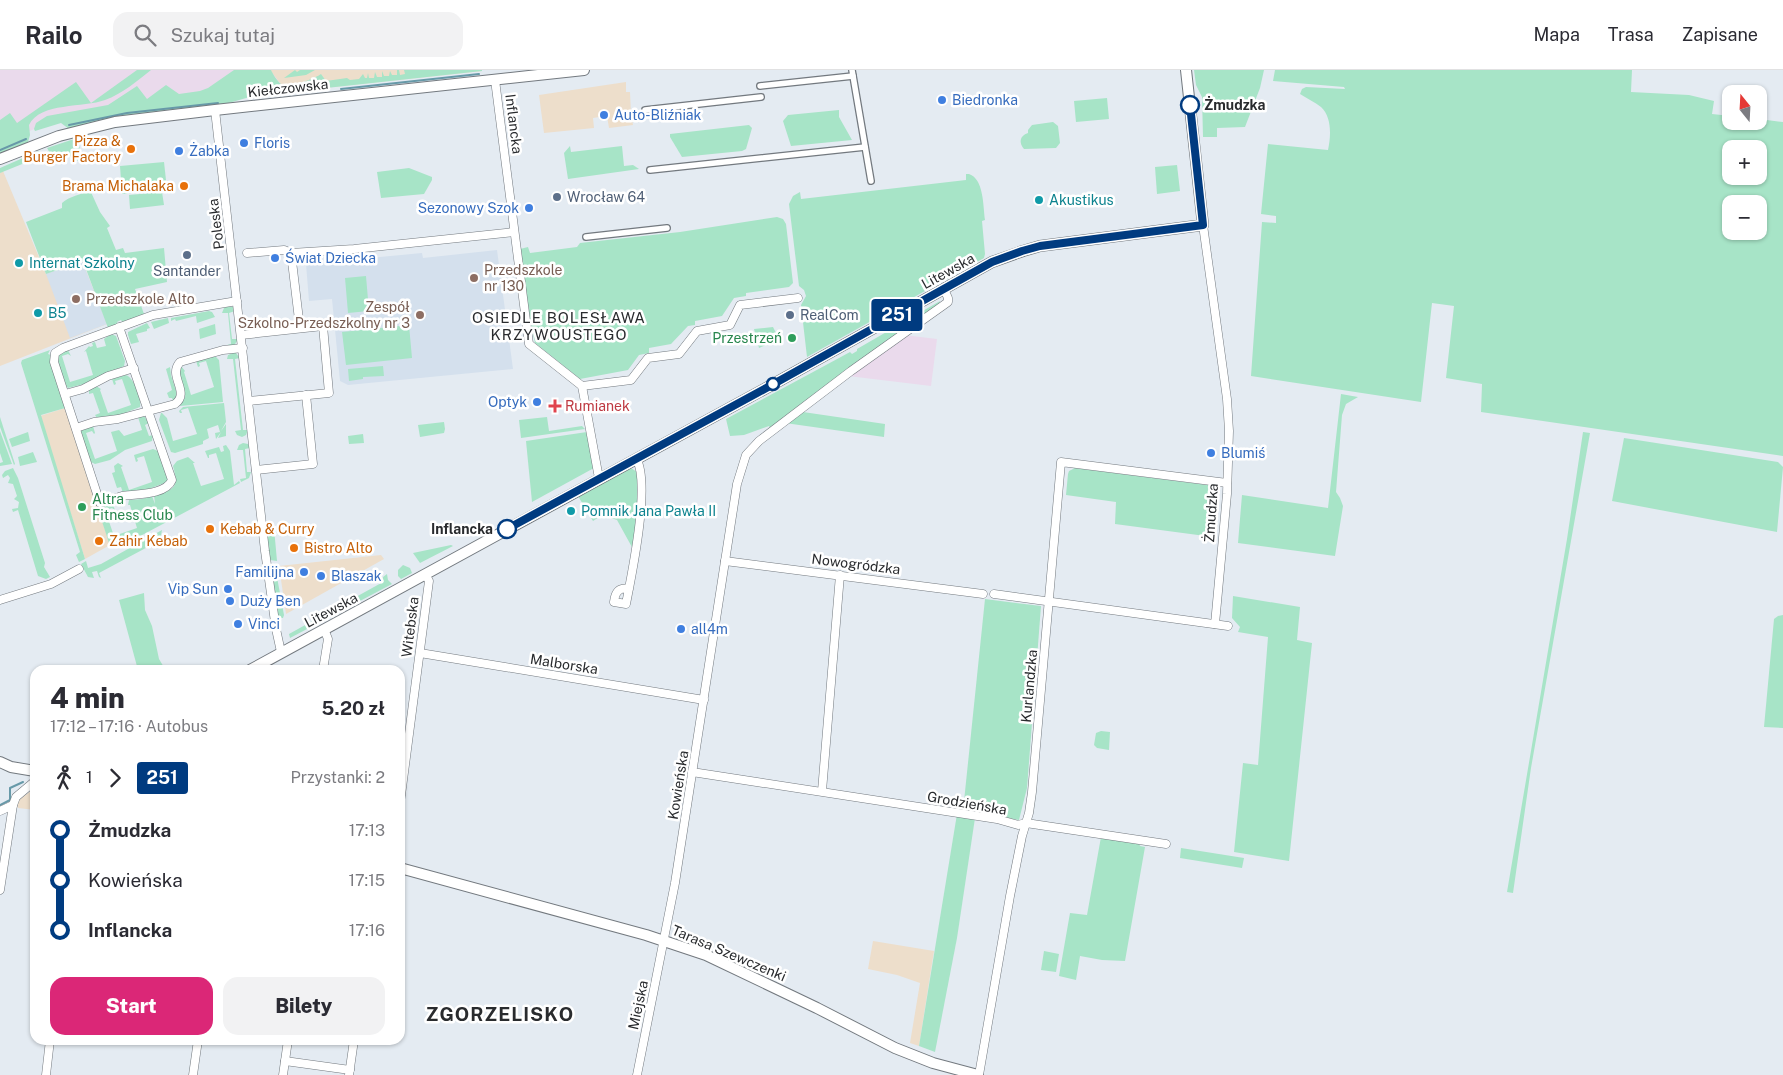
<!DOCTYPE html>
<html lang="pl">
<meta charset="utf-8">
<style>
body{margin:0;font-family:"Public Sans",sans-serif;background:#f2f2f3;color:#2b2b33;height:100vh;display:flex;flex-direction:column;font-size:19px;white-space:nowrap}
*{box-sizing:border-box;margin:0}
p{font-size:16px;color:#7c7c81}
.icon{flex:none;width:28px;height:28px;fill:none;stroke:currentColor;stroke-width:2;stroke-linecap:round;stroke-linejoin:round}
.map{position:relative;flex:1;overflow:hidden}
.panel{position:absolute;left:30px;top:595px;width:375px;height:380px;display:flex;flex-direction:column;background:#fff;border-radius:15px;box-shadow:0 1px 4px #0004}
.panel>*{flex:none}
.badge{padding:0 10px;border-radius:4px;font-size:18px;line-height:32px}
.needle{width:32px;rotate:342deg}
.tools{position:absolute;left:1722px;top:15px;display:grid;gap:10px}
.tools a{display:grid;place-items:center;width:45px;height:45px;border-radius:10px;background:#fff;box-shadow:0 1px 4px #0004;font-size:25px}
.map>.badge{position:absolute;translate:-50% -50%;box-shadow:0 0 0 2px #fff}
.legs{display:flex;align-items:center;gap:8px;height:55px;padding:0 20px;font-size:16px}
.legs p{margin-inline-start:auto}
.overview{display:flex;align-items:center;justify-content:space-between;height:85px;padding:0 20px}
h1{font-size:28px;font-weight:800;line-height:38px}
.cta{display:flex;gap:10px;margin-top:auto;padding:10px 20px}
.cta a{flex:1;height:58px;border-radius:15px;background:#db2777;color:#fff;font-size:20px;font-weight:800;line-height:58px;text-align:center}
.cta a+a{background:#f2f2f3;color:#2b2b33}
ul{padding:0 20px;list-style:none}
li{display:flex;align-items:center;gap:18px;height:50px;font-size:19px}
li i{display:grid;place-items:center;width:8px;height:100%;margin:0 6px;background:currentColor}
li i::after{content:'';width:12px;height:12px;margin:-6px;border:4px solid;border-radius:50%;background:#fff}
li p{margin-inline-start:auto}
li:first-child i{background:linear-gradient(#0000 50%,currentColor 0)}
li:last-child i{background:linear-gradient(currentColor 50%,#0000 0)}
header{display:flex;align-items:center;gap:30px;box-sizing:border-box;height:70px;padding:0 25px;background:#fff;border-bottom:1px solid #e1e1e2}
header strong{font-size:24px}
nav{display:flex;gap:28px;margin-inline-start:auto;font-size:18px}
.search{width:350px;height:45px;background:#f2f2f3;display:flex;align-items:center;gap:12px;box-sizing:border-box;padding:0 18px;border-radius:15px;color:#7c7c81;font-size:19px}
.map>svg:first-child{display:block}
.commercial{fill:#eddecb}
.industrial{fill:#eadaec}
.built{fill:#d4e0ed}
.green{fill:#a7e4c7;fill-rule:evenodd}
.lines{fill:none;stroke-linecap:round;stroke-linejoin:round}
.stream{stroke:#6799a8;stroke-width:2}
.pedestrian-casing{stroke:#73797f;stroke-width:8}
.minor-casing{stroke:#73797f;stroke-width:9}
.tertiary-casing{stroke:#73797f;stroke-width:12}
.pedestrian{stroke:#fff;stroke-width:5.5}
.minor{stroke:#fff;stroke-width:8}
.tertiary{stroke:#fff;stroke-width:10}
.line-1-casing{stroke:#fff;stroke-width:11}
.line-1{stroke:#003b80;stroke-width:8}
.shop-dot{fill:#3f7fe0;stroke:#fff;stroke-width:2}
.stop-1-dot{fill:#fff;stroke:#003b80;stroke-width:2.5}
.food-dot{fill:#e8710a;stroke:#fff;stroke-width:2}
.service-dot{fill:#5c6f8a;stroke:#fff;stroke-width:2}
.culture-dot{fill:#0f9aa8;stroke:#fff;stroke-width:2}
.education-dot{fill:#8d6e63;stroke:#fff;stroke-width:2}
.leisure-dot{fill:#2e9e5b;stroke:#fff;stroke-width:2}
.health-dot{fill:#e0444e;stroke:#fff;stroke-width:2}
.labels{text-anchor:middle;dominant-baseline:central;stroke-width:5;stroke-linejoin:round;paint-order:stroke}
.street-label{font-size:14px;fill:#292b2e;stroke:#fff}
.shop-label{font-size:14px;fill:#366cbe;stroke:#fff;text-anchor:start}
.stop-label{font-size:14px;font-weight:bold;fill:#292b2e;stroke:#fff;text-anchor:start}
.food-label{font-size:14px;fill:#c56008;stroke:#fff;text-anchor:start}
.service-label{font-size:14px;fill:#4e5e75;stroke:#fff;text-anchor:start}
.culture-label{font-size:14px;fill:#0d838f;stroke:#fff;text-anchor:start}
.education-label{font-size:14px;fill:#785e54;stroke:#fff;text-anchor:start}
.leisure-label{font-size:14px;fill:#27864d;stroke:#fff;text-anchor:end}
.health-label{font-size:14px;fill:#be3a42;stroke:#fff;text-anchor:start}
.neighbourhood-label{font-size:15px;letter-spacing:1px;fill:#292b2e;stroke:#fff}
.district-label{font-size:19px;font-weight:bold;letter-spacing:1px;fill:#292b2e;stroke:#fff}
</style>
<header>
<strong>Railo</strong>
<div class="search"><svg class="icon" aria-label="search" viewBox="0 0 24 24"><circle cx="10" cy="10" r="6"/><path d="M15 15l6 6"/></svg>Szukaj tutaj</div>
<nav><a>Mapa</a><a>Trasa</a><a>Zapisane</a></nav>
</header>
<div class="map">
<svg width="1783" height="1005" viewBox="0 0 1783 1005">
<rect width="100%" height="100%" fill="#e4ebf2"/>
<g class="commercial">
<path d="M270 0H482V1L286 22Z"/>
<path d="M626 12V22H630L631 44 633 55 609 58 607 46H606L593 48 594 58 544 63 539 25Z"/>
<path d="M3 101 46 204 82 191 107 254 0 296V103Z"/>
<path d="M65 338 110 475 85 489 40 346Z"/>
<path d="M381 485 384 489 286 544 279 496Z"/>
<path d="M35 718V740L18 738 17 735 20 729Z"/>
<path d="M873 871 934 881 919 976 910 973 920 913 897 905 868 899Z"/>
</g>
<g class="industrial">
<path d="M0 0H270L283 17 66 48 32 60 0 73Z"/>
<path d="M904 265 937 269 931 316 848 306Z"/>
</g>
<g class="built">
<path d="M497 180 513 299 348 315 340 311 332 229 309 231 306 194 422 183 423 188Z"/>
<path d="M82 191 107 254 70 268 46 204Z"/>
</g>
<g class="green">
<path d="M137 0H151C137 11 122 24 105 30 84 38 40 32 29 55L30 65 28 72 0 85V50L10 43 17 53 76 12 91 33Z"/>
<path d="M234 0H271C273 4 277 11 281 14 288 19 314 9 321 4L326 11 347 8 350 10 359 9 363 4 365 8H367L368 3 369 8H374L375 2 377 7H382V1L384 6H389L390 1 392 5H397V0H399L400 5 405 4 404 0H482V1L308 20 285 21 282 17 261 20 260 24 225 34 69 59 61 53 35 61 34 59 36 53 47 46 108 35 137 16 147 29 166 15 179 24 200 21 208 18Z"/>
<path d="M295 0 297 2 300 0H315L306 5 284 8Z"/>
<path d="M1194 0H1264L1260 18 1245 57 1217 58V67H1203L1202 27 1196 15Z"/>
<path d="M1275 0H1632L1631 22 1689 25 1714 31 1712 44 1731 46V51H1759V49L1783 52V386L1481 342 1482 314 1446 308 1454 236 1432 233 1421 332 1251 306 1262 152 1276 153V146L1261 144 1268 74 1328 80C1331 66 1332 47 1321 37 1315 32 1306 28 1300 24L1302 19 1306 17 1345 19 1344 17 1273 11ZM1731 79H1759V106H1731ZM1731 134H1759V161H1731Z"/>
<path d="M1107 28 1109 49 1076 52 1074 31Z"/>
<path d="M839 40V47L852 70 791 76 783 51 788 45Z"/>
<path d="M1053 52 1058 56 1060 73 1056 78 1024 79C1019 73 1019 66 1028 63V60L1032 55Z"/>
<path d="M749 55 752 58 746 79 742 81 682 87 670 67V64Z"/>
<path d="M74 69 78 72 84 93C78 92 75 88 69 86 63 85 57 88 52 85 49 83 49 81 47 78Z"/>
<path d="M570 76 571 82 622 76 624 96 633 95 639 99 568 109 564 83Z"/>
<path d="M39 81 42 86 0 103V98Z"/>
<path d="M164 92 167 119 122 124 120 96Z"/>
<path d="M1177 95 1180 121 1157 124 1155 97Z"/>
<path d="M409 98 432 107V110L424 124 381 128 377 102Z"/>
<path d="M969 104C984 109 983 136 985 150L982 151 985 184 984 188 807 287 801 235 806 226 804 220 799 216 789 134 793 126 800 122 801 129 966 110V104Z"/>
<path d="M90 120 100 142 110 156 107 158 116 180 123 178 125 183 164 178 167 212 135 219 144 244 123 253 121 250 117 252 118 255 108 258 83 191 46 204 26 152 62 138V133C69 126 81 125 90 120Z"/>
<path d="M162 122 164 135 130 139 129 125Z"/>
<path d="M777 147 783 149 786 154 793 213 789 217 746 223V226L734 228 722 246 695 251V255L688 256 671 274 649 278V283L639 285 628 300 580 309 535 273 527 236 520 179 528 177 530 183 577 177 580 173 680 162Z"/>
<path d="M366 206 369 241 348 243 345 208Z"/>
<path d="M940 231 938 237 872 283 770 358 769 356 744 365 730 366 726 349 839 288 850 282 852 284 857 281V279Z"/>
<path d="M228 236 233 237 235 241 229 243 232 269H238L234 276 227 274H231L228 243H222L224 238Z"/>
<path d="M209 241 212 242 215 247 197 253 196 246 176 251 175 249 171 251V248Z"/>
<path d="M168 248 169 253 154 259 151 252Z"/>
<path d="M147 253 150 258 147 259V261L136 264 139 272 131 274 128 265V262Z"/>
<path d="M215 254 216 264 200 269 199 259Z"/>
<path d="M409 255 412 288 346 295 342 262Z"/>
<path d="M773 257 779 269 759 278 754 259Z"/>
<path d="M111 264 116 266 125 291 124 296 84 314 68 318 66 316 57 290 59 283 68 280 71 286 68 284 62 286 70 312 93 305 86 281 84 282 89 276 90 277 93 276 92 273 95 272 97 278 106 276 104 269Z"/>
<path d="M50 280 48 284 51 285V292L98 436 112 432 115 440 112 438 105 440 114 466 137 458 130 435H128L129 430 142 429 152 426 155 434 154 425C175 419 179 418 173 396L177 391 188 387 195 393H193L201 416 224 409 216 383 209 385V388H208L205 381 219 377 221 382 224 381 223 376 226 375 230 381 234 415 239 411 240 413 129 472 118 471 110 476 65 338 41 345 85 489 79 492 76 485 80 482 21 293 22 290Z"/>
<path d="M235 282 240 288 235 289 243 360H248L246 365 242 367 237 365 235 361 241 360 233 289H227L228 285Z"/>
<path d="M213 286 216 287 219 290 223 332 180 336 185 327 178 302 181 296 185 301 184 302 191 325 214 317 206 291 199 293 200 296 198 297 196 291Z"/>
<path d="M383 296 384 306 363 307V309L349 311 348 299Z"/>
<path d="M170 297 171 305 177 324V327L173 331 172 328H169L167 323 172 320 166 299Z"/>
<path d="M126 305C134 308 142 328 140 337L127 342V344L97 348 95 345 100 343 93 323 89 324V320L96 316 101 319 100 320 108 343 131 335 122 309 115 311 116 314 114 315 112 309Z"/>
<path d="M1341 324 1358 327 1346 334 1342 345 1336 422 1340 428 1343 436 1335 486 1238 473 1242 425 1328 438Z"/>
<path d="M224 333 226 352 221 361 226 354V366L218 368 221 362 216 369 215 363 220 362 218 355 207 359 209 368 203 371V374L175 383 171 382 159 350 161 343H162L167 348 173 371 197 364 188 338 181 340 182 343H180L179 341 183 337Z"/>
<path d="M803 342 885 354 884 367 785 353Z"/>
<path d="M144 346 149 353 145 355 149 366 153 365 152 371 125 380 110 390 95 394 91 392 80 361 93 356 95 363 94 364 92 361 86 363 95 389 117 381 111 362 119 360 124 366 142 360 138 347Z"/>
<path d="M0 347 15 394 14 395 0 357Z"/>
<path d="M547 347 549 361 582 356 585 359 521 368 519 350Z"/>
<path d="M444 352 445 359 444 363 420 367 418 355Z"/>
<path d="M0 361 12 394 0 396V393L3 392 0 383Z"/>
<path d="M28 362 30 371 12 377 9 369Z"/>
<path d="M587 362 594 398 532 432 526 371Z"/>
<path d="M1583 362 1590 363 1531 698 1513 823 1507 822 1567 469Z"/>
<path d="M363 364 364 373 349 374 348 366Z"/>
<path d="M1624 368 1778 392 1783 397 1777 462 1612 431Z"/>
<path d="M243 373 248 374 250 378 245 379 247 402H251L249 408 241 412 240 409 246 408 243 380H237L239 375Z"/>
<path d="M153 379 158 381 168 409 167 412 141 422 123 423 121 417 117 418 112 403 115 402 114 396 118 393 123 396 121 397 129 420 152 412 144 386 137 388 138 391 136 392 134 385Z"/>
<path d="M33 382 37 392 20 396 18 387Z"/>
<path d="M13 398 18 408 45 493 44 497 50 507 46 509 38 506 18 440 13 442 12 439 18 438 19 432 14 429 17 426 13 414 8 413 10 408 8 405 3 408 2 405 5 401Z"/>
<path d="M631 398 637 402V445L633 479 617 450 602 445 593 451 578 426Z"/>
<path d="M1075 398 1215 416 1217 420 1213 467 1115 454 1116 432 1066 425 1068 404 1069 401Z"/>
<path d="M274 458 277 491 270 490 266 459Z"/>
<path d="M162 460 159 476 157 472 99 503 101 508 99 507 97 501 92 502 94 508 88 507 81 494 86 491 88 498 101 494Z"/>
<path d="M451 475 453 476 420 493 413 483Z"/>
<path d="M403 495 410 498 412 503 401 509 398 506V500Z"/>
<path d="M276 502 284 545 283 548H277L272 506Z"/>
<path d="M387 504 388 510 392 514 290 568 289 564 383 512V507Z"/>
<path d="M144 523 145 540 152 556 159 589 165 599 138 600 119 530Z"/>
<path d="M1233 526 1300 537 1297 570 1312 573 1289 791 1234 782 1243 693 1258 695 1268 567 1238 562 1240 557 1232 548Z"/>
<path d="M985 529 1041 536 1027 718 1019 750 963 741Z"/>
<path d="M1783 545V658L1764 657 1774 549 1778 546Z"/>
<path d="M1101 661 1110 662 1109 680 1097 678 1094 675 1096 663Z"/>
<path d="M957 744 975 748 957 868 935 982 919 976Z"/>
<path d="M1101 767 1139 773 1140 776 1145 777 1125 891 1102 890 1080 886 1076 910 1059 906 1070 843 1087 845Z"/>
<path d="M1181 778 1244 788 1242 798 1180 788Z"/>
<path d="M1044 881 1059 884 1056 902 1041 900Z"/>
</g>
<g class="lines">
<g class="stream">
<path d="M341 19 479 4"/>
<path d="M69 55 127 43 218 33"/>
<path d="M0 80 26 69"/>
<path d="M0 735 10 730V718L23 712"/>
</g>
<g class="pedestrian-casing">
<g id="pedestrian">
<path d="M852 0 871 111"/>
<path d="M760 16 853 6"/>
<path d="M645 40 761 27"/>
<path d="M650 100 865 77"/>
<path d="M586 167 667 158"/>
</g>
</g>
<g class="minor-casing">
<g id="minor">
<path d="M495 10 529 274 582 316 598 403 601 407"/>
<path d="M215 40 265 481 276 559 281 582"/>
<path d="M1203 155 1227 329 1229 361 1227 424 1215 554"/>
<path d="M247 183 284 180 291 183 354 179 514 162"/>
<path d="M291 183 300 258"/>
<path d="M119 257 172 410C166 425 136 424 122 426 115 428 107 431 100 433L54 292 55 283 63 278 153 245 237 231"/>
<path d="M241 265 323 256 329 323 249 331"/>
<path d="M582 316 631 310 648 288 679 284 697 261 730 255 740 235 798 228"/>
<path d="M65 324 83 319 108 306 134 298"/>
<path d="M76 358 94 352 118 349 175 334C191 322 167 306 180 292L223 280 243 278"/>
<path d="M256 400 313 394 306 325"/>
<path d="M725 491 983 524"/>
<path d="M629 519C619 517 615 522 614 532L626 534C632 503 651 413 636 388"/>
<path d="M994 524 1228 556"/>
<path d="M0 530 51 514 79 499"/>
<path d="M420 583 704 630"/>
<path d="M323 600 328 569 324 559"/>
<path d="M692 702 997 749 1018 755 1026 753 1166 774"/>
<path d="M822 721 840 505"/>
<path d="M400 733 429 511 425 504"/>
<path d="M0 741 13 735"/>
<path d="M0 820 13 735 16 727 35 711"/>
<path d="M285 991 350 1000"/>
<path d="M46 1005 50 970"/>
<path d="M193 1005 198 970"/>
<path d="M283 1005 288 970"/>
<path d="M349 1005 354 970"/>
<path d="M637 1005 675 813 737 414 746 385 759 371 851 301 948 232V228L944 219"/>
<path d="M979 1005 1010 826 1022 766 1029 743 1032 722 1061 392 1227 413"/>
</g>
</g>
<g class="tertiary-casing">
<g id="tertiary">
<path d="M0 89 59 66 115 52 215 40 584 0"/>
<path d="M250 600 770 316 992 192 1023 181 1040 176 1203 155 1186 0"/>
<path d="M0 692 11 697 35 701"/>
<path d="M400 798 646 865 706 885 817 938 895 978 933 993 978 1005"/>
</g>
</g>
<use href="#pedestrian" class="pedestrian"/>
<use href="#minor" class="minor"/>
<use href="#tertiary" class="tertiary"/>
</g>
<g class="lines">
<g class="line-1-casing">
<path id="line-1" d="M507 459 770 316 992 192 1022 181 1040 176 1203 155 1190 35"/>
</g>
<use href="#line-1" class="line-1"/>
</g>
<g class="shop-dot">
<circle cx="942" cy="30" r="5"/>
<circle cx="604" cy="45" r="5"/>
<circle cx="244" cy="73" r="5"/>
<circle cx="179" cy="81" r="5"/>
<circle cx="529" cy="138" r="5"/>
<circle cx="275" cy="188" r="5"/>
<circle cx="537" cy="332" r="5"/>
<circle cx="1211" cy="383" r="5"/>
<circle cx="304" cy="502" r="5"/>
<circle cx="321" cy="506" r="5"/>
<circle cx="228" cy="519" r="5"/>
<circle cx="230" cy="531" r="5"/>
<circle cx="238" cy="554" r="5"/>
<circle cx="681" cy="559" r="5"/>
</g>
<g class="stop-1-dot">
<circle cx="1190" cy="35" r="9"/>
<circle cx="773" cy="314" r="6"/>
<circle cx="507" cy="459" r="9"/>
</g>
<g class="food-dot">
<circle cx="131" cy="79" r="5"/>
<circle cx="184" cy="116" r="5"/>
<circle cx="210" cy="459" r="5"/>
<circle cx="99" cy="471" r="5"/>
<circle cx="294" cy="478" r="5"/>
</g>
<g class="service-dot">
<circle cx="557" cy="127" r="5"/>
<circle cx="187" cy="185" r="5"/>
<circle cx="790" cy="245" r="5"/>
</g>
<g class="culture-dot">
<circle cx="1039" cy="130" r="5"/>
<circle cx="19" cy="193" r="5"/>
<circle cx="38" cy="243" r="5"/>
<circle cx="571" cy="441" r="5"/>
</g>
<g class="education-dot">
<circle cx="474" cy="208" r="5"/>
<circle cx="76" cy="229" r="5"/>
<circle cx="420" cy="245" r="5"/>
</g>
<g class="leisure-dot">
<circle cx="792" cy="268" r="5"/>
<circle cx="82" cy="437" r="5"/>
</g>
<path class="health-dot" d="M552.5 328.5h5v5h5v5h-5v5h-5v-5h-5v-5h5z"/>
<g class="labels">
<g class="street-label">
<text transform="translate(288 18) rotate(-6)">Kiełczowska</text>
<text transform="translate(514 54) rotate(83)">Inflancka</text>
<text transform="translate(216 154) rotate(-97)">Poleska</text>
<text transform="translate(948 201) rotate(-29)">Litewska</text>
<text transform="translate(1211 443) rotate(-86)">Żmudzka</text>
<text transform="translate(856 494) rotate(7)">Nowogródzka</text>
<text transform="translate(331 540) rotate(-28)">Litewska</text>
<text transform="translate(410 557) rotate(-83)">Witebska</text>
<text transform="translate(564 594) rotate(9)">Malborska</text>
<text transform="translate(1029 616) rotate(-85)">Kurlandzka</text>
<text transform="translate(678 715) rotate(-81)">Kowieńska</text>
<text transform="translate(967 733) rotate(10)">Grodzieńska</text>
<text transform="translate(729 883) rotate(23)">Tarasa Szewczenki</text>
<text transform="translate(638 935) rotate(-78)">Miejska</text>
</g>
<g class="shop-label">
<text x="952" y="30">Biedronka</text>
<text x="614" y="45">Auto-Bliźniak</text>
<text x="254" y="73">Floris</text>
<text x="189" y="81">Żabka</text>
<text x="519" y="138" text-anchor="end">Sezonowy Szok</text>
<text x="285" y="188">Świat Dziecka</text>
<text x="527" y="332" text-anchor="end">Optyk</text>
<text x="1221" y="383">Blumiś</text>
<text x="294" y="502" text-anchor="end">Familijna</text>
<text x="331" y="506">Blaszak</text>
<text x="218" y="519" text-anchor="end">Vip Sun</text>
<text x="240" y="531">Duży Ben</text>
<text x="248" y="554">Vinci</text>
<text x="691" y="559">all4m</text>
</g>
<g class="stop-label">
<text x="1204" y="35">Żmudzka</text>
<text x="493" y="459" text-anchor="end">Inflancka</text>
</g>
<g class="food-label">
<text x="121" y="71" text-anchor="end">Pizza &amp;<tspan x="121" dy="16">Burger Factory</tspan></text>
<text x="174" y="116" text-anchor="end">Brama Michalaka</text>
<text x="220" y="459">Kebab &amp; Curry</text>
<text x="109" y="471">Zahir Kebab</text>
<text x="304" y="478">Bistro Alto</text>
</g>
<g class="service-label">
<text x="567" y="127">Wrocław 64</text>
<text x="187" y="201" text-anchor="middle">Santander</text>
<text x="800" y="245">RealCom</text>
</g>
<g class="culture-label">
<text x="1049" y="130">Akustikus</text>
<text x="29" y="193">Internat Szkolny</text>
<text x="48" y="243">B5</text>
<text x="581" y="441">Pomnik Jana Pawła II</text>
</g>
<g class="education-label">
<text x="484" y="200">Przedszkole<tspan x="484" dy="16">nr 130</tspan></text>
<text x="86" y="229">Przedszkole Alto</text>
<text x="410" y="237" text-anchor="end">Zespół<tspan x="410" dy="16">Szkolno-Przedszkolny nr 3</tspan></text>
</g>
<g class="leisure-label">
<text x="782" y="268">Przestrzeń</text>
<text x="92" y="429" text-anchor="start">Altra<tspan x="92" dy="16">Fitness Club</tspan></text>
</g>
<g class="health-label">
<text x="565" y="336">Rumianek</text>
</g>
<g class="neighbourhood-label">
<text x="559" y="247">OSIEDLE BOLESŁAWA<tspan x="559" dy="17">KRZYWOUSTEGO</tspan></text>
</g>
<g class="district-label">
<text x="500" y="944">ZGORZELISKO</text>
</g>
</g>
</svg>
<div class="tools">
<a><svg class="needle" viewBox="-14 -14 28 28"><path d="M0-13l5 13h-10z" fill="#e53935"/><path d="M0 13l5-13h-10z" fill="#7c7c81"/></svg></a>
<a>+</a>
<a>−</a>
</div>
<b class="badge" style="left:897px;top:245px;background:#003b80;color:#fff">251</b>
<section class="panel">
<div class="overview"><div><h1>4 min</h1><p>17:12 – 17:16 · Autobus</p></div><b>5.20 zł</b></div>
<div class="legs"><svg class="icon" aria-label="walk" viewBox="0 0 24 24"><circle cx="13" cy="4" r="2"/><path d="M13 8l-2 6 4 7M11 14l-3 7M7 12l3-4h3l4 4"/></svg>1<svg class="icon" aria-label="forward" viewBox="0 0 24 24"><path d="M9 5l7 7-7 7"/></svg><b class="badge" style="background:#003b80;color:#fff">251</b><p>Przystanki: 2</p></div>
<ul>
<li><i style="color:#003b80"></i><b>Żmudzka</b><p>17:13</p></li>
<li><i style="color:#003b80"></i><span>Kowieńska</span><p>17:15</p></li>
<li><i style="color:#003b80"></i><b>Inflancka</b><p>17:16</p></li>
</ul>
<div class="cta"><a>Start</a><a>Bilety</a></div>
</section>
</div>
